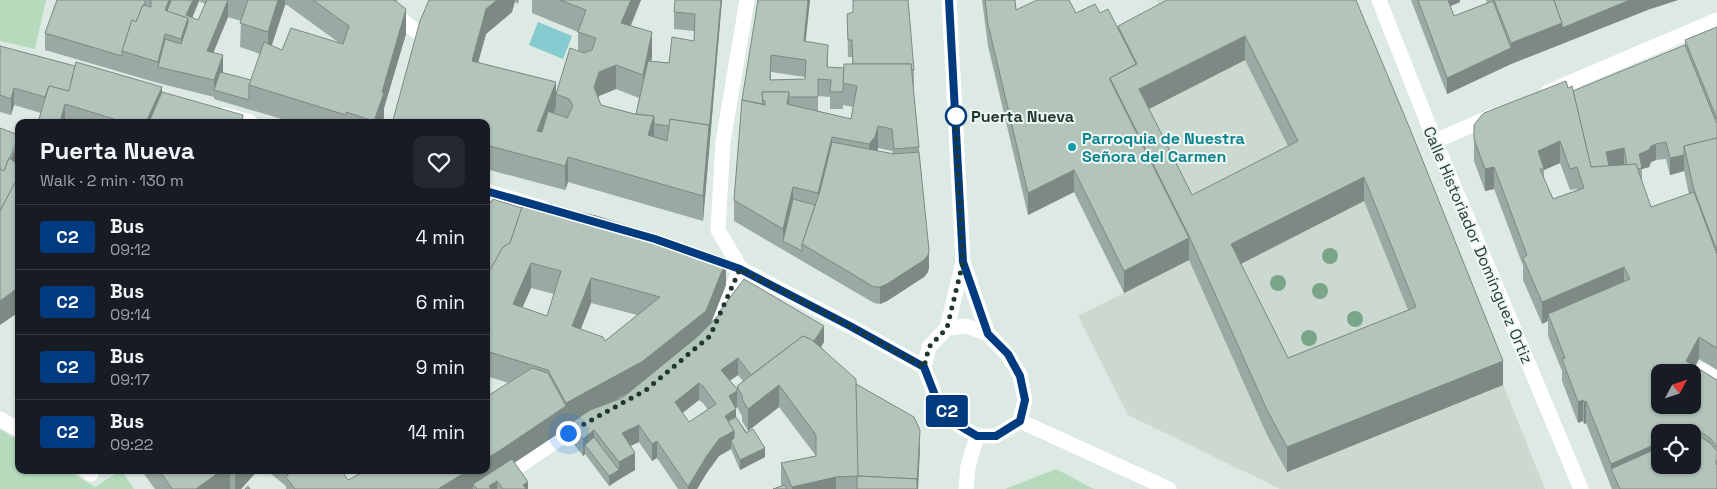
<!DOCTYPE html>
<meta charset="utf-8">
<style>
body{margin:0;font-family:"Space Grotesk",sans-serif;background:#242831;color:#f1f3f6;height:100vh;display:flex;flex-direction:column;font-size:19px;white-space:nowrap}
*{box-sizing:border-box;margin:0}
p{font-size:16px;color:#9ea1a6}
.icon{flex:none;width:28px;height:28px;fill:none;stroke:currentColor;stroke-width:2;stroke-linecap:round;stroke-linejoin:round}
.map{position:relative;flex:1;overflow:hidden}
.drawer{position:absolute;left:15px;top:119px;width:475px;height:355px;display:flex;flex-direction:column;background:#171b24;border-radius:10px;box-shadow:0 1px 4px #0004}
.drawer>*{flex:none}
.badge{padding:0 10px;border-radius:4px;font-size:18px;line-height:32px}
.needle{width:32px;rotate:50deg}
.controls{position:absolute;left:1651px;top:364px;display:grid;gap:10px}
.controls a{display:grid;place-items:center;width:50px;height:50px;border-radius:10px;background:#171b24;box-shadow:0 1px 4px #0004;font-size:25px}
.you{position:absolute;width:25px;height:25px;margin:-12px;border:4px solid #fff;border-radius:50%;background:#1a73e8;box-shadow:0 0 0 8px #1a73e833}
.map>.badge{position:absolute;translate:-50% -50%;box-shadow:0 0 0 2px #fff}
.round{display:grid;place-items:center;flex:none;width:52px;height:52px;border-radius:10px;background:#242831}
.summary{display:flex;align-items:center;justify-content:space-between;height:85px;padding:0 25px}
h1{font-size:24px;font-weight:700;line-height:38px}
ul{padding:0;list-style:none}
li{display:flex;align-items:center;gap:15px;height:65px;padding:0 25px;border-top:1px solid #363941}
li div{flex:1}
li b{display:block;font-size:19px}
li em{font-style:normal}
li .badge{min-width:55px;font-weight:700;text-align:center}
.map>svg:first-child{display:block}
.built{fill:#ccd9d1}
.green{fill:#b6dbbc}
.water{fill:#85cbcf}
.lines{fill:none;stroke-linecap:round;stroke-linejoin:round}
.minor{stroke:#fff;stroke-width:15}
.tree{fill:#7ba588}
.wall{fill:#9aa9a1;fill-rule:evenodd}
.shaded-wall{fill:#7d8983}
.building{fill:#b3c4bb;stroke:#7d8983;fill-rule:evenodd}
.line-casing{stroke:#fff;stroke-width:11}
.line{stroke:#003b80;stroke-width:8}
.walk{stroke:#1f382f;stroke-width:5;stroke-dasharray:0 9}
.stop-dot{fill:#fff;stroke:#003b80;stroke-width:2.5}
.culture-dot{fill:#0f9aa8;stroke:#eef6f1;stroke-width:2}
.labels{text-anchor:middle;dominant-baseline:central;stroke-width:4;stroke-linejoin:round;paint-order:stroke}
.stop-label{font-size:16px;font-weight:bold;fill:#1f382f;stroke:#eef6f1;text-anchor:start}
.culture-label{font-size:16px;font-weight:bold;fill:#0d838f;stroke:#eef6f1;text-anchor:start}
.street-label{font-size:16px;fill:#1f382f;stroke:#eef6f1}
</style>
<div class="map">
<svg width="1717" height="489" viewBox="0 0 1717 489">
<rect width="100%" height="100%" fill="#dde9e3"/>
<path class="built" d="M1156 0H1346L1429 200 1545 489H1280L1128 415 1078 316 1189 260 1110 102 1173 21Z"/>
<g class="green">
<path d="M0 0H46L35 49 0 41Z"/>
<path d="M0 429 19 441V470H67L95 487 121 470 134 489H0Z"/>
<path d="M1056 469 1094 489H1005Z"/>
</g>
<path class="water" d="M538 22 572 36 563 59 529 45Z"/>
<g class="lines">
<g class="minor">
<path d="M377 0 417 32"/>
<path d="M949 0 963 262 988 334"/>
<path d="M1379 0 1435 141 1581 489"/>
<path d="M1548 92 1717 20"/>
<path d="M225 115 250 122"/>
<path d="M1435 141 1493 116"/>
<path d="M486 191 542 208"/>
<path d="M732 266 741 269 850 326 924 367"/>
<path d="M715 325 741 269 718 230 723 142 747 0"/>
<path d="M966 326 988 334 1007 354 1020 375 1025 400 1020 421 996 436H977L955 423 936 398 924 367 929 347 947 328Z"/>
<path d="M947 328 963 262"/>
<path d="M1703 370 1717 379"/>
<path d="M0 419 19 430"/>
<path d="M1020 421 1169 489"/>
<path d="M85 470 91 474"/>
<path d="M485 489 568 433 589 421"/>
<path d="M966 489 968 466 977 436"/>
</g>
</g>
<g class="tree">
<circle cx="1330" cy="256" r="8"/>
<circle cx="1278" cy="283" r="8"/>
<circle cx="1320" cy="291" r="8"/>
<circle cx="1355" cy="319" r="8"/>
<circle cx="1309" cy="338" r="8"/>
</g>
<g class="wall">
<path d="M57 0H398L396 2 406 34 384 108V118L382 122H292L214 99V97L158 83 45 50V33ZM199 1 205 4 198 20 192 18ZM285 5H287L338 42 282 50 271 46ZM228 17 241 21 240 47 260 54 251 80 223 73 213 53Z"/>
<path d="M429 0H519L518 4 515 2 512 12 486 34 478 62 556 94 578 51V32L532 13V0H641L631 26 652 57 651 61 669 63 694 41V31L674 29V12L722 0 703 221 568 182 565 190 486 169V122H393V120ZM616 89 639 98 636 114 601 105 598 98 599 96Z"/>
<path d="M758 0H810L805 41 828 62V67L844 68 852 64V57H848L847 14 914 70V86H913L919 147 929 267 928 272 924 277 887 301 880 304 874 303 734 221V200L742 100ZM771 72 805 77V79L771 80ZM818 96 830 97V109H843V105L853 107 851 119 818 111ZM878 148 892 151 893 154 877 151Z"/>
<path d="M982 0H1015L1016 10 1076 13H1100L1118 29V26L1356 0 1503 385 1287 472 1267 435 1189 260 1124 293 1074 192 1028 215 988 46ZM1245 60 1288 146 1192 195 1149 109ZM1364 201 1408 310 1288 358 1240 264Z"/>
<path d="M1411 0H1460V2L1450 6 1454 16 1487 3 1486 0H1678L1650 9 1562 44 1511 64 1447 94Z"/>
<path d="M1717 27V370L1699 359 1695 367 1717 380V489H1612L1586 423 1584 424 1583 421 1578 423 1562 381V371L1548 336V321L1542 324 1523 280V266L1496 194 1494 189 1485 191 1474 161V125L1568 88 1573 91 1685 45V40ZM1666 159 1670 175 1684 171 1689 194 1651 207 1642 183V169L1649 167 1651 162 1656 160ZM1560 163 1570 190 1577 189V190L1553 199 1544 179V170Z"/>
<path d="M0 46 162 92 243 122H38L41 113 14 105 11 115 0 112Z"/>
<path d="M486 200 726 285 710 323 719 314V312L824 342 821 347 856 384 920 447 918 489H773L781 486V463L816 456 779 407 748 431 742 421V416L737 407 735 409 736 417 765 457 740 470 731 449 719 456 706 474 697 489H678L657 458 652 461 639 442 630 446 635 470 609 486 585 454 583 456 571 440V425L514 463 528 489H286V486L266 470H341L348 480 486 470 509 383 486 376ZM531 288 554 294 547 316 522 308ZM591 303 637 315 605 341 581 329ZM738 375 743 381 737 386V389L730 381ZM627 394 622 398 614 401ZM699 400 703 403 708 410 689 422 682 413Z"/>
<path d="M141 470H258L241 489H155Z"/>
</g>
<g class="shaded-wall">
<path d="M169 0H178L171 17 165 10Z"/>
<path d="M193 0H199V1L188 28 181 60V39L186 15Z"/>
<path d="M228 0V17L207 68V51Z"/>
<path d="M278 0H285V5L268 57V32Z"/>
<path d="M497 0H515L512 12 486 34 472 85V61L486 9Z"/>
<path d="M631 0H641L621 47V23Z"/>
<path d="M721 0H722L703 221V196Z"/>
<path d="M808 0H810L804 57V41Z"/>
<path d="M1444 0H1460V2L1444 9Z"/>
<path d="M1630 0H1678L1650 9 1511 64V43L1562 23Z"/>
<path d="M406 9V34L384 108V118L382 122H374L382 92Z"/>
<path d="M652 32V57L643 100V75Z"/>
<path d="M165 34V56L158 67V62Z"/>
<path d="M1245 36V60L1139 114V89Z"/>
<path d="M828 45V62L827 79V67Z"/>
<path d="M1511 48V64L1447 94V78Z"/>
<path d="M223 55V72L216 91 214 90V80Z"/>
<path d="M771 55V72L770 96V80Z"/>
<path d="M616 65V89L599 96 594 112V87L599 72Z"/>
<path d="M556 82V107L537 155V131Z"/>
<path d="M162 87V109L149 122H146Z"/>
<path d="M14 88V105L11 115V99Z"/>
<path d="M789 92V113L787 104Z"/>
<path d="M65 104V122H60Z"/>
<path d="M654 116V141L648 135Z"/>
<path d="M878 126V148L875 159 869 166V144Z"/>
<path d="M19 137V154L4 193V176Z"/>
<path d="M832 137V159L818 206V193Z"/>
<path d="M1560 141V163L1544 170 1538 151Z"/>
<path d="M1656 144V160L1651 162 1649 167 1642 169 1639 154 1651 146Z"/>
<path d="M1624 148V165L1606 169V152Z"/>
<path d="M1684 155V171L1670 175V158Z"/>
<path d="M568 157V182L565 190V166Z"/>
<path d="M1494 167V189L1485 191V169Z"/>
<path d="M1074 170V192L1028 215V193Z"/>
<path d="M1364 177V201L1231 269V244Z"/>
<path d="M793 187V209L783 241V229Z"/>
<path d="M1189 238V260L1124 293V271Z"/>
<path d="M929 250V267L928 272 924 277 887 301 880 304V287Z"/>
<path d="M726 261V285L706 336 643 385 572 424 571 423V425L502 471 473 484V489H438L469 470H486V459L566 406V403Z"/>
<path d="M531 263V288L513 329V304Z"/>
<path d="M1624 267V288L1548 314V321L1542 324V302Z"/>
<path d="M591 278V303L572 351V326Z"/>
<path d="M19 287V312L0 325V301Z"/>
<path d="M824 326V342L812 361V344Z"/>
<path d="M1699 337V359L1691 372 1686 361Z"/>
<path d="M738 358V375L721 386V370Z"/>
<path d="M1503 361V385L1287 472V447Z"/>
<path d="M699 383V400L675 419V402Z"/>
<path d="M779 385V407L748 431V409Z"/>
<path d="M737 391V407L729 413V396Z"/>
<path d="M1583 400V421L1578 423V402Z"/>
<path d="M1586 401V423L1584 424V402Z"/>
<path d="M736 409V426L725 423V416Z"/>
<path d="M639 425V442L622 450V433Z"/>
<path d="M1694 427V449L1692 432H1682Z"/>
<path d="M594 430V447L585 445V454L583 456V439Z"/>
<path d="M920 430V447L918 489H917Z"/>
<path d="M734 431V446L731 441V449L719 456 706 474 697 489H688V487L706 457 719 439Z"/>
<path d="M657 441V458L652 461V444Z"/>
<path d="M1660 442V464L1611 469V464Z"/>
<path d="M765 448V457L740 470V460Z"/>
<path d="M635 453V470L619 479V462Z"/>
<path d="M222 470H230V489H196Z"/>
<path d="M238 470H258L241 489H235V473Z"/>
<path d="M619 470V479L609 486V476Z"/>
<path d="M836 477V489H792V487Z"/>
<path d="M497 481V489H489V486Z"/>
<path d="M528 482V489H523V485Z"/>
</g>
<g class="building">
<path d="M57 0H145V5H143L136 22 132 20 122 51V56L45 33Z"/>
<path d="M149 0H169L165 10 188 18 181 39 165 34 158 62 122 51 132 20 136 22 143 5 151 7V1Z"/>
<path d="M171 0H193L186 15 198 20 207 0H228L207 51 223 55 214 80 158 67 165 39 181 44 188 23V18L167 11Z"/>
<path d="M248 0H278L268 32 240 23Z"/>
<path d="M313 0H394L406 9 382 92 384 93 374 121 346 112V115L249 85 264 42 282 50 291 28 343 44 349 26Z"/>
<path d="M429 0H497L486 9 472 61 556 82 537 131 542 132 548 111 567 118 573 106 569 99 556 94 570 48 584 53 592 50 596 38 578 32 586 10 560 0H631L621 23 652 32 643 75 616 65 599 72 594 87 601 105 634 114 654 116 648 135 667 141 670 119 709 125 703 196 568 157 565 166 486 145V122H404L393 120 420 21Z"/>
<path d="M675 0H721L709 132V125L670 119 669 126 654 124V116L636 114 648 61 669 63 672 37 694 41 695 14 674 12Z"/>
<path d="M758 0H808L804 41 828 45 827 67 844 68 843 92H830L831 80 818 79V97H789V92H762L763 104 742 100ZM771 55 806 60 805 79 770 80Z"/>
<path d="M853 0H908L914 70 911 69V64H853L852 40H848L847 14 853 12Z"/>
<path d="M985 0H1015L1016 10 1037 0H1069L1076 13 1095 4 1100 13 1108 9 1136 64 1110 78V80L1189 238 1124 271 1074 170 1028 193 988 24Z"/>
<path d="M1167 0H1356L1410 129 1503 361 1287 447 1267 410 1189 236 1110 78 1137 64 1118 26ZM1245 36 1298 141 1192 195 1139 89ZM1364 177 1416 307 1288 358 1231 244Z"/>
<path d="M1418 0H1448L1454 16 1493 1 1511 48 1447 78Z"/>
<path d="M1494 0H1554L1562 23 1511 43Z"/>
<path d="M1554 0H1630L1562 28V23Z"/>
<path d="M1717 27V119L1685 40Z"/>
<path d="M1685 45 1717 124V138L1684 146V155L1670 158 1666 142 1656 144 1651 146 1649 150 1639 154 1642 168 1637 169 1636 164 1627 165 1624 148 1606 152 1609 166 1591 167 1573 91Z"/>
<path d="M0 46 75 66 69 91 49 86 45 97 14 88 11 99 0 95Z"/>
<path d="M76 62 162 87 146 122H113L114 119 65 104 60 122H38L49 86 69 91Z"/>
<path d="M844 64H911L919 147 894 149 892 129 878 126 875 137 869 144 832 137 818 193 793 187 783 229 734 200 742 100 765 105V101H763L762 92H789L787 104 851 119 857 86 843 83Z"/>
<path d="M220 72 251 80 249 85V100L214 90Z"/>
<path d="M1566 81 1568 88 1572 86 1591 167 1636 164 1651 207 1694 192 1717 254V348L1699 337 1686 361 1717 380V447L1711 439 1694 427 1682 432H1660V442L1611 464 1586 401 1584 402 1583 400 1578 402 1562 359 1565 358 1548 314 1630 279 1624 267 1542 302 1523 258 1527 255 1496 172 1494 167 1485 169 1474 139V125L1481 116 1484 113ZM1560 141 1570 169 1577 167 1584 188 1553 199 1540 169H1544L1538 151ZM1660 372H1692V405H1660Z"/>
<path d="M162 92 243 115 242 122H149Z"/>
<path d="M0 128 19 135 10 158H9L4 171 0 169Z"/>
<path d="M1717 138V251L1694 190 1684 146Z"/>
<path d="M832 142 894 154 919 152 929 250 928 255 924 260 887 284 880 287H874L802 244 820 191Z"/>
<path d="M9 158 19 165V175L0 211V169L4 171Z"/>
<path d="M19 175V287L0 301V211Z"/>
<path d="M493 199 522 208 510 243 503 247 489 273 486 272V200L492 202Z"/>
<path d="M793 199 815 205 802 244V251L783 241Z"/>
<path d="M524 201 596 216 724 258 726 261 706 311 643 361 566 403 548 370 486 351V277L503 247 510 243ZM531 263 561 271 547 316 513 304ZM591 278 660 297 605 341 603 337 572 326Z"/>
<path d="M744 279 824 326 814 341 812 340 803 336 751 375 738 358 721 370 737 389V391L729 396 736 409 725 416 734 431 719 439 706 457 688 487 657 441 652 444 639 425 622 433 635 453 619 462 594 430 583 439 571 423 590 410 622 398 697 337 721 313 719 312ZM699 383 703 386 716 404 689 422 675 402Z"/>
<path d="M803 336 812 340 856 379 859 476 836 477 792 487 781 463 816 456V435L779 385 748 409 742 399 743 398 737 386Z"/>
<path d="M532 368 548 373 566 406 502 449 486 459V397Z"/>
<path d="M856 384 914 417 920 430 917 484V479L858 476Z"/>
<path d="M736 417 746 433 753 429 765 448 740 460 731 441 734 438V431L728 421Z"/>
<path d="M1694 432 1711 444 1717 451V461L1715 462 1717 465V489H1620L1611 469 1660 447V465H1692V433Z"/>
<path d="M594 437 619 470 609 476 585 445Z"/>
<path d="M512 459 528 482 523 485 526 489H503L497 481 489 486 491 489H477L473 484Z"/>
<path d="M159 470H222L196 489H172Z"/>
<path d="M232 470H238L235 473Z"/>
<path d="M291 470H341L348 480 367 470H469L438 489H295L286 477Z"/>
<path d="M857 476 917 479V489H857Z"/>
<path d="M785 485 787 489H773Z"/>
<path d="M248 486 250 489H245Z"/>
</g>
<g class="lines">
<g class="line-casing">
<path id="line" d="M486 191 655 239 740 269 850 326 924 367 936 398 955 423 977 436H996L1020 421 1025 400 1020 376 1008 354 988 334 963 262 949 0"/>
</g>
<use href="#line" class="line"/>
<path class="walk" d="M568 433 646 390 710 336 740 269 850 326 924 367 929 347 947 328 963 262 955 112 956 116"/>
</g>
<circle class="stop-dot" cx="956" cy="116" r="10"/>
<circle class="culture-dot" cx="1072" cy="147" r="5"/>
<g class="labels">
<g class="stop-label">
<text x="971" y="116">Puerta Nueva</text>
</g>
<g class="culture-label">
<text x="1082" y="138">Parroquia de Nuestra<tspan x="1082" dy="18">Señora del Carmen</tspan></text>
</g>
<g class="street-label">
<text transform="translate(1478 245) rotate(67)">Calle Historiador Domínguez Ortiz</text>
</g>
</g>
</svg>
<div class="controls">
<a><svg class="needle" viewBox="-14 -14 28 28"><path d="M0-13l5 13h-10z" fill="#e53935"/><path d="M0 13l5-13h-10z" fill="#9ea1a6"/></svg></a>
<a><svg class="icon" aria-label="locate" viewBox="0 0 24 24"><circle cx="12" cy="12" r="6"/><path d="M12 2v4M12 18v4M2 12h4M18 12h4"/></svg></a>
</div>
<div class="you" style="left:568px;top:433px"></div>
<b class="badge" style="left:947px;top:411px;background:#003b80;color:#fff">C2</b>
<section class="drawer">
<div class="summary"><div><h1>Puerta Nueva</h1><p>Walk · 2 min · 130 m</p></div><a class="round"><svg class="icon" aria-label="heart" viewBox="0 0 24 24"><path d="M12 20l-8-8c-3-5 5-10 8-4 3-6 11-1 8 4z"/></svg></a></div>
<ul>
<li><span class="badge" style="background:#003b80;color:#fff">C2</span><div><b>Bus</b><p>09:12</p></div><em>4 min</em></li>
<li><span class="badge" style="background:#003b80;color:#fff">C2</span><div><b>Bus</b><p>09:14</p></div><em>6 min</em></li>
<li><span class="badge" style="background:#003b80;color:#fff">C2</span><div><b>Bus</b><p>09:17</p></div><em>9 min</em></li>
<li><span class="badge" style="background:#003b80;color:#fff">C2</span><div><b>Bus</b><p>09:22</p></div><em>14 min</em></li>
</ul>
</section>
</div>
